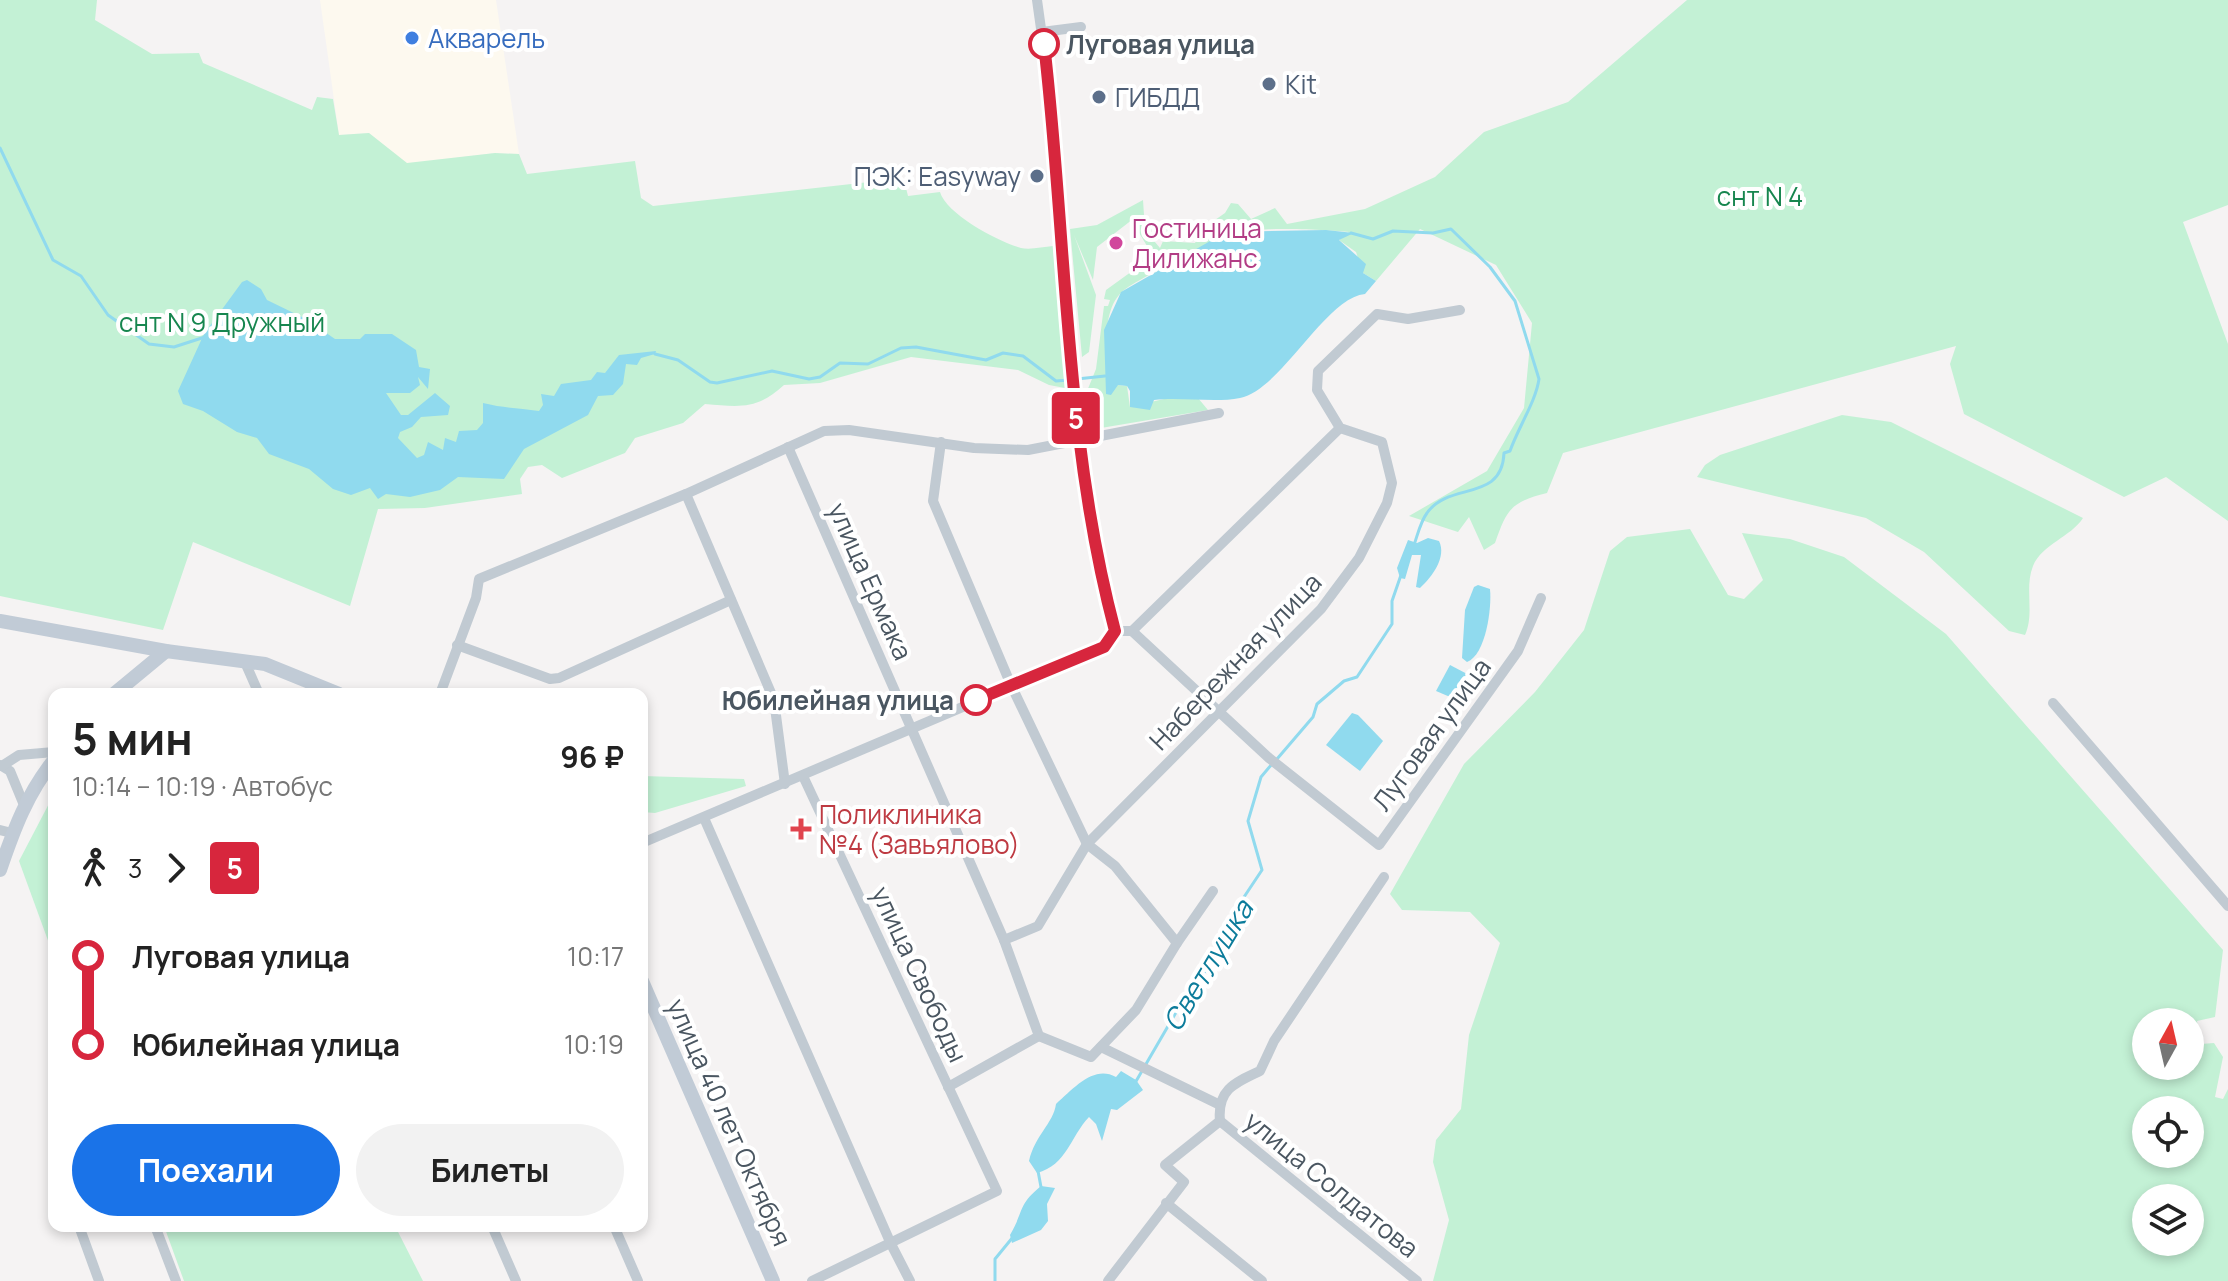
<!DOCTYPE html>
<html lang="ru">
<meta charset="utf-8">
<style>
body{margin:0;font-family:Manrope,sans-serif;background:#f2f2f2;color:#222;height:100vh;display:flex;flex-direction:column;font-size:30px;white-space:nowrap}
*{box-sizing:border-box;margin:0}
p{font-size:26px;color:#767676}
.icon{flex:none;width:44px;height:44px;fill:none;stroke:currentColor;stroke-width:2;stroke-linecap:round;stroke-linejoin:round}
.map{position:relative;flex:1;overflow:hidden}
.drawer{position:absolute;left:48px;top:688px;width:600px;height:544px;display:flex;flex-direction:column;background:#fff;border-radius:16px;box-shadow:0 4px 12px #0003}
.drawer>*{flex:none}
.badge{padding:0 16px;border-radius:6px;font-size:28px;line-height:52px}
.needle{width:52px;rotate:8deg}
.buttons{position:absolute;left:2132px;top:1008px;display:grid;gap:16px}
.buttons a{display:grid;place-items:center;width:72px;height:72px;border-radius:50%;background:#fff;box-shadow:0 4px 12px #0003;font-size:40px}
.map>.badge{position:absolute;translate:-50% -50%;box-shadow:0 0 0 4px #fff}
.legs{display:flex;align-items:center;gap:12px;height:88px;padding:0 24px;font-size:26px}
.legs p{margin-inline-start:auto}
.headline{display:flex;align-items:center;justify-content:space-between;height:136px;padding:0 24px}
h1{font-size:44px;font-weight:700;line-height:60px}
.action{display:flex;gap:16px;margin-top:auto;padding:16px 24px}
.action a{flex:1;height:92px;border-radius:48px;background:#1a73e8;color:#fff;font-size:32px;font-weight:700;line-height:92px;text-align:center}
.action a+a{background:#f2f2f2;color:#222}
ul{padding:0 24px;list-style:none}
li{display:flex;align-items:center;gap:28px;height:88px;font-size:30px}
li i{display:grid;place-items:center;width:12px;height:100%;margin:0 10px;background:currentColor}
li i::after{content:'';width:20px;height:20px;margin:-10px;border:6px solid;border-radius:50%;background:#fff}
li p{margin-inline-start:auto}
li:first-child i{background:linear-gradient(#0000 50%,currentColor 0)}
li:last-child i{background:linear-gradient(currentColor 50%,#0000 0)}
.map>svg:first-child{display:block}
.commercial{fill:#fdf9ef}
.green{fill:#c3f1d5;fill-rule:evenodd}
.water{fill:#90daee}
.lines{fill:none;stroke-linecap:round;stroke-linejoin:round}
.stream{stroke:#90daee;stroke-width:3}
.street{stroke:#c1cad2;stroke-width:10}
.secondary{stroke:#c1cbd6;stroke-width:14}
.line-1-casing{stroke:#fff;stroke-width:18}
.line-1{stroke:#d7263d;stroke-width:12}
.shop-dot{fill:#3f7fe0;stroke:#fff;stroke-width:3}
.stop-1-dot{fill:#fff;stroke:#d7263d;stroke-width:4}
.service-dot{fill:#5c6f8a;stroke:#fff;stroke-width:3}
.hotel-dot{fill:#d1479c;stroke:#fff;stroke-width:3}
.health-dot{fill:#e0444e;stroke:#fff;stroke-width:3}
.labels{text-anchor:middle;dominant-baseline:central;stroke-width:8;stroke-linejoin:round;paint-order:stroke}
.shop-label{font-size:26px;fill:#366cbe;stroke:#fff;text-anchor:start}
.stop-label{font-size:26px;font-weight:bold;fill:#4a5661;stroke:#fff;text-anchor:start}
.service-label{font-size:26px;fill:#4e5e75;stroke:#fff;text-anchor:start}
.park-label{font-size:26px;fill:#17864f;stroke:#fff}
.hotel-label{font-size:26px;fill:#b23c85;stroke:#fff;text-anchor:start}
.street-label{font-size:26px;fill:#4a5661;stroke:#fff}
.health-label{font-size:26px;fill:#be3a42;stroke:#fff;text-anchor:start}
.water-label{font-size:28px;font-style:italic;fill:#0c7c9b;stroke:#fff}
</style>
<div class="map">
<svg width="2228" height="1281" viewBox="0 0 2228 1281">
<rect width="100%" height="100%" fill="#f5f3f3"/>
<path class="commercial" d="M320 0H496L519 154 495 153 407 164 369 133 339 135Z"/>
<g class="green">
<path d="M0 0H97L95 20 152 54 199 53 203 63 312 110 317 97 333 99 339 135 369 133 407 163 495 153 519 154 527 174 635 161 641 198 653 206 887 180H904L908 196 940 192C946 214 999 242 1021 248 1030 250 1043 247 1053 246L1065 388 1049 385 1018 370 911 357 820 383 784 385C757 410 740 407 705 404L683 423 635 438 625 453 562 478 542 465 528 467 520 479 522 494 425 508 378 509 350 606 193 542 163 630 0 596Z"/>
<path d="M1687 0H2228V205L2183 222 2228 344V521L2166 477 2124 497 1964 414 1950 364 1956 346 1563 453 1547 493C1511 502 1507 509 1495 543L1484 550 1469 517 1458 532 1409 516 1487 471 1524 408 1532 323 1496 265 1420 229 1376 281 1363 273 1356 252 1339 240 1349 232C1331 230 1267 227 1251 231 1229 237 1137 277 1122 292 1102 310 1107 349 1106 374L1118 385 1127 386 1130 407 1168 398H1198L1208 410 1089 430 1085 396 1096 369 1104 306H1108L1110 300 1104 299 1106 290 1153 256 1135 226 1141 220 1137 216 1097 247 1093 280 1074 235 1096 295 1089 352 1082 357 1070 229 1097 225 1143 200 1145 230 1160 248 1163 241 1195 243 1202 229 1225 213 1231 203 1238 204 1251 219 1275 208 1287 224 1365 209 1435 177 1484 132 1568 102Z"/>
<path d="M1842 415 1891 422 2083 518C2071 537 2042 544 2033 566 2024 589 2035 613 2025 635L2009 631 1924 552 1866 518 1697 477 1705 465 1720 455Z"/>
<path d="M1690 529 1728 595 1744 599 1763 580 1742 533 1790 539 1844 557 1946 634 2223 950 2215 1017 2197 1021 2201 1044 2214 1043 2223 1057 2215 1097 2223 1099 2228 1089V1281H1433L1449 1220 1433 1162 1436 1140 1461 1109 1469 1035 1500 943 1470 912 1402 910 1390 894 1464 764 1535 692 1584 630 1610 551 1627 537ZM2146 1022H2190V1066H2146ZM2146 1110H2190V1154H2146ZM2146 1198H2190V1242H2146Z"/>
<path d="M642 776 744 779 746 786 655 813 642 812Z"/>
<path d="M54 794V957L19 861Z"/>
<path d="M164 1226H395L423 1281H184Z"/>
</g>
<g class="water">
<path d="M1326 230 1354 233 1339 240 1366 264 1363 273 1376 281 1365 294C1326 297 1281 390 1240 398 1216 403 1181 397 1154 400L1150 410 1130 407V391L1127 386 1118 385 1111 395 1106 394 1104 330 1121 292 1226 232Z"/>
<path d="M247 280 261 289 267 300 306 319 335 339H360L365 334H392L416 350 419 367 430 369 428 389 418 377 420 385 410 393H386L401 415H408L435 393 450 406 448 415 421 417 412 427 400 432 398 438 417 458 424 455 428 442 443 450 445 438 456 442 459 431 477 430 483 423V403C503 408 518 408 539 411L543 405 541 394 554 396 561 384 591 380 597 372 605 373 619 355 656 351 655 354 641 358 637 365 626 364 623 384 613 395 598 396 588 415 524 449 504 479 458 477 440 490 410 497 386 494 378 499 370 488 351 495 333 489 309 469 269 454 257 438 237 432 203 411 183 404 178 391 204 334 242 282Z"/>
<path d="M1428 538 1439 541C1447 557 1432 577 1420 588L1416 587 1421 555H1412L1405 579 1400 578 1397 568 1408 540 1417 543Z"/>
<path d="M1478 585 1490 589C1492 607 1486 655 1467 662L1462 658 1465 610 1474 587Z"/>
<path d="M1450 665 1471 676 1462 702 1436 691Z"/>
<path d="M1352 713 1358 715 1383 741 1360 771 1326 745Z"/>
<path d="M1121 1071 1136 1080 1143 1090 1117 1110 1111 1109 1102 1141 1096 1124 1089 1117C1070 1137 1067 1165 1037 1173L1029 1161C1035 1135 1053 1124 1056 1104 1075 1087 1094 1065 1116 1077Z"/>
<path d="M1041 1186 1055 1188 1047 1204 1048 1221 1041 1230 1012 1243 1010 1235C1025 1209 1017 1206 1041 1186Z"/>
</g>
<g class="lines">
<g class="stream">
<path d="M0 148 53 260 81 276 108 315 149 344 174 347 208 336"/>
<path d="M1351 233 1373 239 1393 231 1433 233 1451 229 1490 267 1515 301 1539 379C1536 401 1518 428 1510 451L1504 453C1502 503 1449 481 1427 513 1421 521 1418 533 1415 542"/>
<path d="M655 354 678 360 710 382 717 383 772 371 809 379 820 377 840 363 868 364 901 348 916 347 986 360 1003 353 1023 356 1056 381 1069 380"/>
<path d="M1077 379 1105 376"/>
<path d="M1277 759 1313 717 1317 704 1344 681 1357 677 1392 624V601L1401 575"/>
<path d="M1135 1083 1189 990 1215 960 1244 897 1262 870 1248 821 1261 777 1272 764"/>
<path d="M1038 1171 1041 1187"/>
<path d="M995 1281V1259L1013 1237"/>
</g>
<g class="street">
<path d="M1037 0C1068 210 1061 425 1115 631"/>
<path d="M1042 32 1081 27"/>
<path d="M941 442 933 501 1011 685 1087 844 1115 866 1177 943 1213 891"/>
<path d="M788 447 1004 940 1039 1036 948 1087"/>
<path d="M686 494 774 700 785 784"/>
<path d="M1115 631H1132L1269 758 1379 845 1518 651 1541 598"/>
<path d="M1132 631 1340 428"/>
<path d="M457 645 550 679 559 678 731 600"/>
<path d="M244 660 259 694"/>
<path d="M440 694 476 598 479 579 686 494 824 431 849 430 974 448 1028 450 1219 413"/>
<path d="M2053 703 2228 906"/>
<path d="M0 765 10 771 24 805"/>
<path d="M2 766 19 755 54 752"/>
<path d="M803 776 997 1191 812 1281"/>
<path d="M704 818 891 1244 910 1281"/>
<path d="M0 830 12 833"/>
<path d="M642 843 1104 647 1115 631"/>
<path d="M1004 940 1038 926 1087 844 1321 609 1359 558 1387 503 1392 483 1382 442 1340 428 1317 390 1318 371 1377 314 1408 319 1460 310"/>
<path d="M1039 1036 1091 1057 1136 1010 1177 943"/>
<path d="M1101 1047 1218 1104"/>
<path d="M1220 1121 1417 1281"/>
<path d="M1166 1203 1262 1281"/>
<path d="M79 1226 99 1281"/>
<path d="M155 1226 176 1281"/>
<path d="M492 1226 516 1281"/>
<path d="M614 1226 638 1281"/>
<path d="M1108 1281 1184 1182 1165 1165 1220 1121C1217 1090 1234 1083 1260 1071L1274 1041 1384 877"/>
</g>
<g class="secondary">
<path d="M0 621 166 651 265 664 339 694"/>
<path d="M114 694 166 651"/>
<path d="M0 870C14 829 27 794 54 760"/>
<path d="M642 981 773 1281"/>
</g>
</g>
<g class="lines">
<g class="line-1-casing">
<path id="line-1" d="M976 700 1104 647 1115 631C1064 439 1067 240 1044 44"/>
</g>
<use href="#line-1" class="line-1"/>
</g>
<circle class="shop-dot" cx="412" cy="38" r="8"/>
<g class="stop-1-dot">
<circle cx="1044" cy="44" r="14"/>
<circle cx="976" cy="700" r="14"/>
</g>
<g class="service-dot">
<circle cx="1269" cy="84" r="8"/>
<circle cx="1099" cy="97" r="8"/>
<circle cx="1037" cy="176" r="8"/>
</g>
<circle class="hotel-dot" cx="1116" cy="243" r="8"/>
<path class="health-dot" d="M797 817h8v8h8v8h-8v8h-8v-8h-8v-8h8z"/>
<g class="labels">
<g class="shop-label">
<text x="428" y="38">Акварель</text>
</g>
<g class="stop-label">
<text x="1066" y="44">Луговая улица</text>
<text x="954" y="700" text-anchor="end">Юбилейная улица</text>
</g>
<g class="service-label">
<text x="1285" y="84">Kit</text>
<text x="1115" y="97">ГИБДД</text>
<text x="1021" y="176" text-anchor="end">ПЭК: Easyway</text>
</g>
<g class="park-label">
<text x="1760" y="196">снт N 4</text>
<text x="222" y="322">снт N 9 Дружный</text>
</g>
<g class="hotel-label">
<text x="1132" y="228">Гостиница<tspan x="1132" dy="30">Дилижанс</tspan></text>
</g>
<g class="street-label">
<text transform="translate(871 581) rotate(66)">улица Ермака</text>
<text transform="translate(1235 661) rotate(-46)">Набережная улица</text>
<text transform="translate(1431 734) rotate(-54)">Луговая улица</text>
<text transform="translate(920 974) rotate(65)">улица Свободы</text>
<text transform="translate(730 1122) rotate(66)">улица 40 лет Октября</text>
<text transform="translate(1332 1184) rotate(39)">улица Солдатова</text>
</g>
<g class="health-label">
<text x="819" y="814">Поликлиника<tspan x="819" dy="30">№4 (Завьялово)</tspan></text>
</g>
<g class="water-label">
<text transform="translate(1207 965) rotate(-59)">Светлушка</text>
</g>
</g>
</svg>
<div class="buttons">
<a><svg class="needle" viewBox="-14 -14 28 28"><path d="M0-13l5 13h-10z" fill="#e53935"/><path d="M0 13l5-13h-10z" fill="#767676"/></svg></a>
<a><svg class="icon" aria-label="locate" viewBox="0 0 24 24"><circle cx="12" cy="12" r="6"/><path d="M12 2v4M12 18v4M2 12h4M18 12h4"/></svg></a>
<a><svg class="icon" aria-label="layers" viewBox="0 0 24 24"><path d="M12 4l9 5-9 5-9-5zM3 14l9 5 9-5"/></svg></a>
</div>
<b class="badge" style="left:1076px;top:418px;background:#d7263d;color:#fff">5</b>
<section class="drawer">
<div class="headline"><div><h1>5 мин</h1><p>10:14 – 10:19 · Автобус</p></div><b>96 ₽</b></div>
<div class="legs"><svg class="icon" aria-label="walk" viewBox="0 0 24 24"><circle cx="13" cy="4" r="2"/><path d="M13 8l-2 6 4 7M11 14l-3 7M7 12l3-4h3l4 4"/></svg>3<svg class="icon" aria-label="forward" viewBox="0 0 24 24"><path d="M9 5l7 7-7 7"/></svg><b class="badge" style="background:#d7263d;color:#fff">5</b></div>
<ul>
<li><i style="color:#d7263d"></i><b>Луговая улица</b><p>10:17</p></li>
<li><i style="color:#d7263d"></i><b>Юбилейная улица</b><p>10:19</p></li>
</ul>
<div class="action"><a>Поехали</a><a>Билеты</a></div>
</section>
</div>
